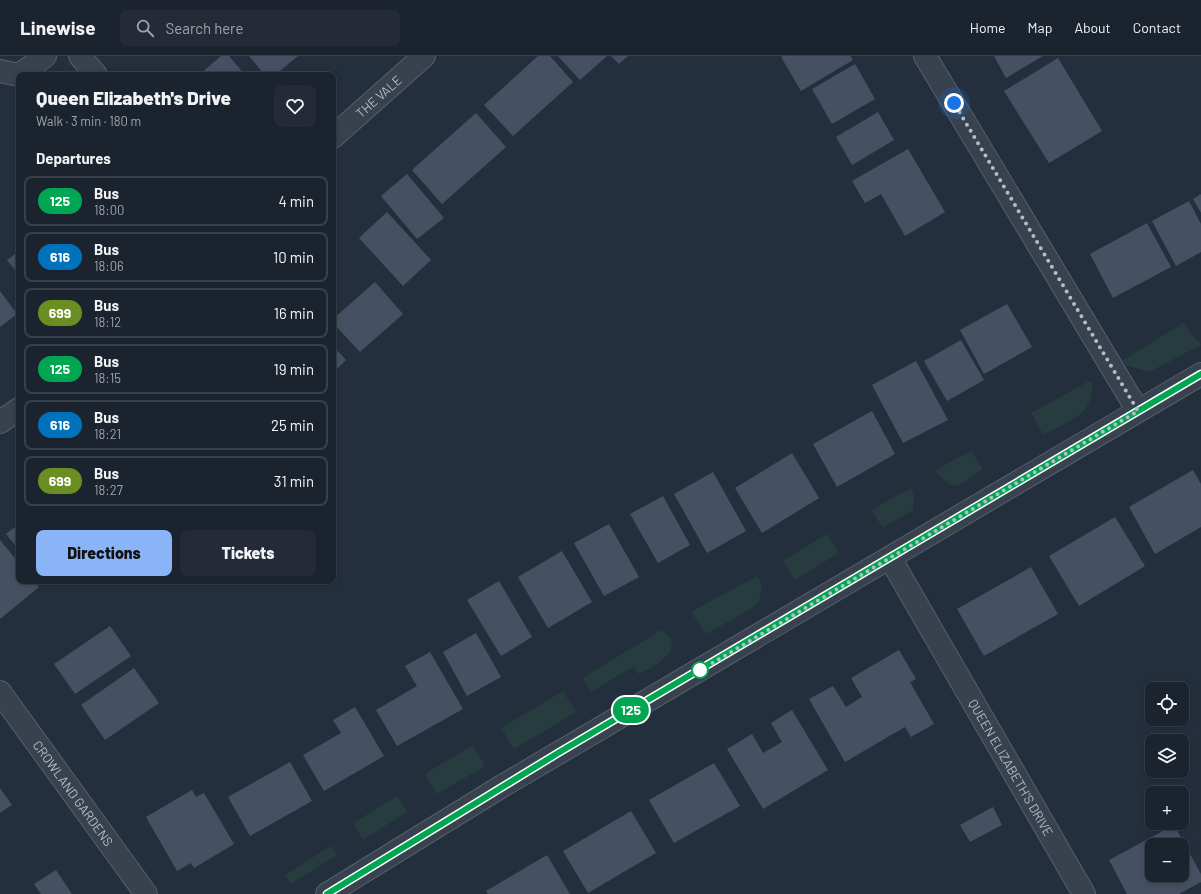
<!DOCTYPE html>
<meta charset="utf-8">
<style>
body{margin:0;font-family:Barlow,sans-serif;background:#242b36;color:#f1f3f6;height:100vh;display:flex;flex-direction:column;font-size:15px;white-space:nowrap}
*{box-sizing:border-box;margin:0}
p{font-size:13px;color:#a0a4aa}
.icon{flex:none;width:22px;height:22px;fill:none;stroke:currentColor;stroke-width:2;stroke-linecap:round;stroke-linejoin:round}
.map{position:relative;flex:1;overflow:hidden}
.panel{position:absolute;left:16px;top:16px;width:320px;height:512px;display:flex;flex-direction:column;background:#1b232e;border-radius:8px;box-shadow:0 2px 6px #0003,0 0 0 1px #39404a}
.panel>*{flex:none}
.badge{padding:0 8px;border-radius:13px;font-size:14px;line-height:26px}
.tools{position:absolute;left:1145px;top:626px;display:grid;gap:8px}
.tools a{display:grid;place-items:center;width:44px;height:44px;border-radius:8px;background:#1b232e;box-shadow:0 2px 6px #0003,0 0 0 1px #39404a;font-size:20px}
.you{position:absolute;width:20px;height:20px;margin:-10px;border:3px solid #fff;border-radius:50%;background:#1a73e8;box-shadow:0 0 0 6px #1a73e833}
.map>.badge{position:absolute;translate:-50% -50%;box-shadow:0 0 0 2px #fff}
h2{padding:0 20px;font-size:15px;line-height:36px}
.round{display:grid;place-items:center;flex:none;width:42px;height:42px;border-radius:8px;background:#242b36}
.head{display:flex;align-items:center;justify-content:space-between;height:68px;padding:0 20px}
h1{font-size:19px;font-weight:800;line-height:30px}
.cta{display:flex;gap:8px;margin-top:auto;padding:8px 20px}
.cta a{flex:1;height:46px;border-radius:8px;background:#8ab4f8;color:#111;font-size:16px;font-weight:800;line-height:46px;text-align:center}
.cta a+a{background:#242b36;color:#f1f3f6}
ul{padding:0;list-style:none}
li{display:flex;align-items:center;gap:12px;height:50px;margin:0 8px 6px;padding:0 12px;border:2px solid #39404a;border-radius:8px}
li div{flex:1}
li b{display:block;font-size:15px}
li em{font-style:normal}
li .badge{min-width:44px;font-weight:700;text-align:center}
header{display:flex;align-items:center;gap:24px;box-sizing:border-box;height:56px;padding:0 20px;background:#1b232e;border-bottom:1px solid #39404a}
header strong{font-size:19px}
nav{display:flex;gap:22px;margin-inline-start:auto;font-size:14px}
.search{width:280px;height:36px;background:#242b36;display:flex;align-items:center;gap:10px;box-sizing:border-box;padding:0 14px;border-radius:8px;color:#a0a4aa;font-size:15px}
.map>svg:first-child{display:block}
.green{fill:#263c3f}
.building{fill:#455162;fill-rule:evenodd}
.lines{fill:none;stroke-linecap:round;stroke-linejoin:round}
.minor-casing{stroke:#565f6c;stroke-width:24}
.minor{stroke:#38414e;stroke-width:22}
.line-casing{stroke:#fff;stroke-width:9}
.line{stroke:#00a651;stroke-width:6}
.walk{stroke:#b4bcc9;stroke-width:4;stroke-dasharray:0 7.2}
.stop-dot{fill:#fff;stroke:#00a651;stroke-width:2}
.labels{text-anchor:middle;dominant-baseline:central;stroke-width:4;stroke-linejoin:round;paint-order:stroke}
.street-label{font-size:13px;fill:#b4bcc9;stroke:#1d2633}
</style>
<header>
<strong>Linewise</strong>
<div class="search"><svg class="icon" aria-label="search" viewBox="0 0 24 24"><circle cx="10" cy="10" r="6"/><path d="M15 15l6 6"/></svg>Search here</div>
<nav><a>Home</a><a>Map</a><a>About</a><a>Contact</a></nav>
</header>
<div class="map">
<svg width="1201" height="838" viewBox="0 0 1201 838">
<rect width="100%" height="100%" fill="#242f3e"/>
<g class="green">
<path d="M1183 267 1201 289 1149 316 1128 310 1122 305Z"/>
<path d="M1089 325 1092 327C1092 335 1091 345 1086 352 1080 361 1054 375 1043 378L1031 357Z"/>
<path d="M971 395 983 413 958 430 948 428 935 414Z"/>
<path d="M911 432 914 441 913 454 883 472 871 454Z"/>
<path d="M827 478 839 497 795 524 783 505Z"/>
<path d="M757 520 762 529 759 545 754 551 706 578 691 556Z"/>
<path d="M661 574C690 592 654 611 639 618L633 611 591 636 583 622Z"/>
<path d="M563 635 576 656 514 693 501 672Z"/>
<path d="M473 689 485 710 437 738 425 718Z"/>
<path d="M397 740 407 756 363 784 353 767Z"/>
<path d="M331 790 337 799 291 828 285 819Z"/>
</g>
<g class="building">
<path d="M221 0H229L245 19H199Z"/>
<path d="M249 0H298L275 19H265Z"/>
<path d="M538 0H550L573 26 513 80 484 49Z"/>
<path d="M558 0H607L580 24Z"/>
<path d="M611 0H628L619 8Z"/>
<path d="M783 0H850L853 4 801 35 781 1Z"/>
<path d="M994 0H1043L1006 22Z"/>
<path d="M1058 2 1102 75 1049 107 1004 35Z"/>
<path d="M855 8 875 43 832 68 812 33Z"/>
<path d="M878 56 894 84 852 109 836 81Z"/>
<path d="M476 57 506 91 442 148 412 114Z"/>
<path d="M908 93 945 156 905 180 881 138 865 147 852 125Z"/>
<path d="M407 118 444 162 417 183 381 140Z"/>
<path d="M1201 138V157L1193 143Z"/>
<path d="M1189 145 1201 168V196L1176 210 1152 165Z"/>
<path d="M387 156 431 204 403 230 359 182Z"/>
<path d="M1147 167 1171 211 1113 242 1090 198Z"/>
<path d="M19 195V219L7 204Z"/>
<path d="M375 226 403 258 360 296 333 267V263Z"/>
<path d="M0 235 17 258 0 271Z"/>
<path d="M1007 248 1032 291 984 318 960 274Z"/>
<path d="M961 284 984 324 947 345 924 305Z"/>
<path d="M333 290 346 304 333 317Z"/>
<path d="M916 305 948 364 903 387 872 329Z"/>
<path d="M872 355 895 398 837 431 813 388Z"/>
<path d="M792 397 819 442 762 477 735 432Z"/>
<path d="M1193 414 1201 428V471L1155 498 1129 451Z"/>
<path d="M713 416 746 475 707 497 674 438Z"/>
<path d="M663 440 690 489 658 507 630 458Z"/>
<path d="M1115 461 1145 510 1079 550 1049 500Z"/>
<path d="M19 468V494L6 478Z"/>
<path d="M609 468 639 521 604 540 574 487Z"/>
<path d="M0 484 19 507V525H34L39 531 0 563Z"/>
<path d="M562 495 592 546 548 572 518 521Z"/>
<path d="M1031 511 1058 558 984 600 957 553Z"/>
<path d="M499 525 532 581 501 600 467 544Z"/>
<path d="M110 570 131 600 75 638 54 608Z"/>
<path d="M476 577 501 621 467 640 443 596Z"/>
<path d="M899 594 916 623 910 626 934 668 911 681 905 671 845 706 809 643 833 630 846 651 862 641 851 622Z"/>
<path d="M430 596 463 653 397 690 376 654 417 630 405 610Z"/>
<path d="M134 612 159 647 105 684 81 649Z"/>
<path d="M355 651 384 700 324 735 303 699 341 677 333 664Z"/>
<path d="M792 654 828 714 763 753 727 693 752 678 763 697 782 686 771 667Z"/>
<path d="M290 706 312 745 250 780 228 741Z"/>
<path d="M714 707 740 750 674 787 649 744Z"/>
<path d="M0 732 12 749 0 757Z"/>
<path d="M192 734 196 741 204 737 234 788 194 812 191 807 177 815 146 761Z"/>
<path d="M993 751 1002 769 970 786 960 769Z"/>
<path d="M631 755 656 797 588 837 563 795Z"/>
<path d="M1174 769 1201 818V826L1179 838H1127L1109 804ZM1152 789H1182V819H1152Z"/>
<path d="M547 799 570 838H488L486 835Z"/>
<path d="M56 814 72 838H41L34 828Z"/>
</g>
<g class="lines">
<g class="minor-casing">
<g id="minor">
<path d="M80 0 96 19"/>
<path d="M925 0 1138 355"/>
<path d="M0 15 19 19 45 0"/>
<path id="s1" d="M333 81 424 0"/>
<path d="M0 366 19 353"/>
<path id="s2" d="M890 502 1084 838"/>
<path id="s3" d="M0 636 146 838"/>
<path d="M327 838 499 732 1201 318"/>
</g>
</g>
<use href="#minor" class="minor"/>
</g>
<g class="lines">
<g class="line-casing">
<path id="line" d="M327 838 558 697 1201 318"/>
</g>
<use href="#line" class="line"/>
<path class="walk" d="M700 614 694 618 1138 355 954 47"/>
</g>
<circle class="stop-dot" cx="700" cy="614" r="8"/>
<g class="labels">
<g class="street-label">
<text stroke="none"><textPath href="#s1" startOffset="61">THE VALE</textPath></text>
<text stroke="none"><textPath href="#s2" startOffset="242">QUEEN ELIZABETH'S DRIVE</textPath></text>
<text stroke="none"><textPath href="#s3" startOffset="125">CROWLAND GARDENS</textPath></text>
</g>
</g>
</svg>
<div class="tools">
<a><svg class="icon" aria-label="locate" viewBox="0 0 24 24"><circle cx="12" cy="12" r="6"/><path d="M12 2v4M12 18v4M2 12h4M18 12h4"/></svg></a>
<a><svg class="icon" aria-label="layers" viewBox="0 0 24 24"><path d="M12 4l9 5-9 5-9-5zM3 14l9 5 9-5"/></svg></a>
<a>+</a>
<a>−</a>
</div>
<div class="you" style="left:954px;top:47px"></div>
<b class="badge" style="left:631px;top:654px;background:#00a651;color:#fff">125</b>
<section class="panel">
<div class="head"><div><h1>Queen Elizabeth's Drive</h1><p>Walk · 3 min · 180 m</p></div><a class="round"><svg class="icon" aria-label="heart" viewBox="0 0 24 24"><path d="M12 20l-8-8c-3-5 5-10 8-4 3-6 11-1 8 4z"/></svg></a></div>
<h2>Departures</h2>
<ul>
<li><span class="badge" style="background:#00a651;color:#fff">125</span><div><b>Bus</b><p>18:00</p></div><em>4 min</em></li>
<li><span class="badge" style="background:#0072bc;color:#fff">616</span><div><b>Bus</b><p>18:06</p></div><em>10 min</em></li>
<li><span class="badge" style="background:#6b8e23;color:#fff">699</span><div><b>Bus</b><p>18:12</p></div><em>16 min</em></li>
<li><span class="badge" style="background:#00a651;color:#fff">125</span><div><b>Bus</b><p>18:15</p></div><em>19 min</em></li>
<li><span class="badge" style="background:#0072bc;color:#fff">616</span><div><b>Bus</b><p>18:21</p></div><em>25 min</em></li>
<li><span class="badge" style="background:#6b8e23;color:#fff">699</span><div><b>Bus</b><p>18:27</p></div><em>31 min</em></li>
</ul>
<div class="cta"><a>Directions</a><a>Tickets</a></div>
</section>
</div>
